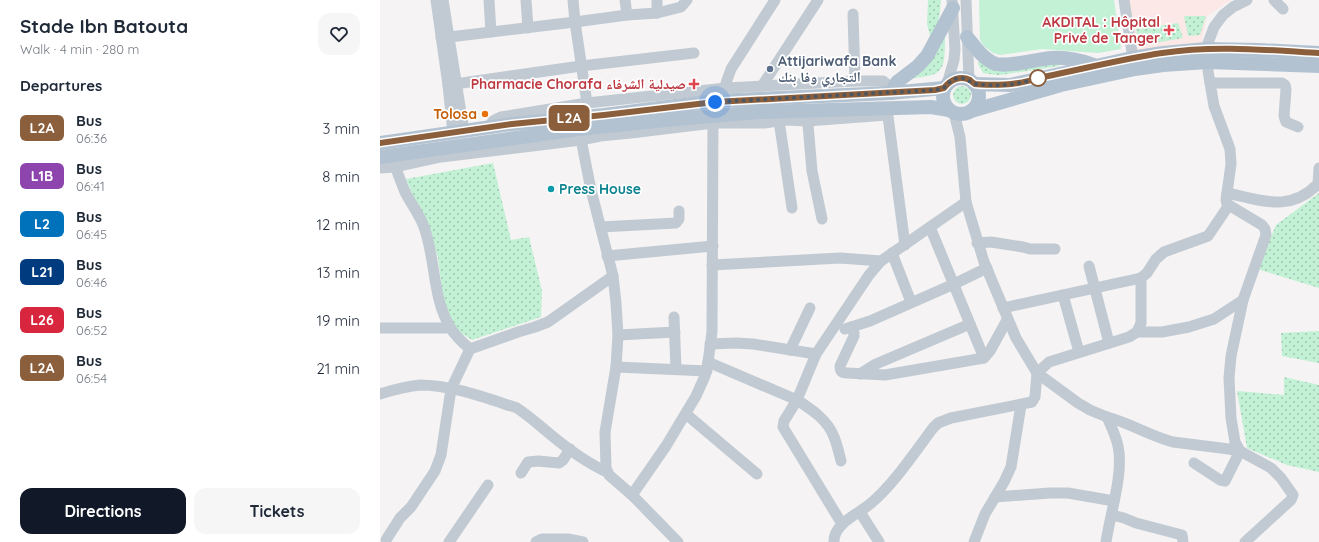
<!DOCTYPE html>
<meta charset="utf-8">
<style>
body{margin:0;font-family:Quicksand,"Noto Naskh Arabic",sans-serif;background:#f6f6f7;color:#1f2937;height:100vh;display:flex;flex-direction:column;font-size:15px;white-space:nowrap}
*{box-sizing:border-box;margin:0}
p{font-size:13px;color:#747a83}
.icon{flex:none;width:22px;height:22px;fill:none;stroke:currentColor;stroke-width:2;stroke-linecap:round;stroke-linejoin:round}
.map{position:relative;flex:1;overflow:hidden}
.side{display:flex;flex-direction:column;background:#fff;width:380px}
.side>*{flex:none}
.badge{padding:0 8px;border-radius:6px;font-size:14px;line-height:26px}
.you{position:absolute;width:20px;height:20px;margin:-10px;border:3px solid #fff;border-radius:50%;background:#1a73e8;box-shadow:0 0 0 6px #1a73e833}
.map>.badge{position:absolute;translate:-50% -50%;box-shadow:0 0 0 2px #fff}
h2{padding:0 20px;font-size:15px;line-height:36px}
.round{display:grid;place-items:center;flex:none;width:42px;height:42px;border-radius:12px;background:#f6f6f7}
.overview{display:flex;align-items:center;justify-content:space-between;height:68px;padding:0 20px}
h1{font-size:19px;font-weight:700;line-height:30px}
.button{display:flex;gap:8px;margin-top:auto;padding:8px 20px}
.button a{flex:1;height:46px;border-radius:12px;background:#111827;color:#fff;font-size:16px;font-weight:700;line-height:46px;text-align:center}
.button a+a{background:#f6f6f7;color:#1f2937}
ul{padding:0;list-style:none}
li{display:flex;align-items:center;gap:12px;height:48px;padding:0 20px}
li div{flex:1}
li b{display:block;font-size:15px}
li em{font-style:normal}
li .badge{min-width:44px;font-weight:700;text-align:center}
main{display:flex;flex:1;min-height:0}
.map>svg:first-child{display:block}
.medical{fill:#fce8e6}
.grass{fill:url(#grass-dots)}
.park{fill:#c3f1d5}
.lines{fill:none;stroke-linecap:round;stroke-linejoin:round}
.minor{stroke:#c1cad2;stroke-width:11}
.major{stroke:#b3c2d1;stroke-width:14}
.line-casing{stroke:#fff;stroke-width:9}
.line{stroke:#8b5e3c;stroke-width:6}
.walk{stroke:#4a5661;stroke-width:4;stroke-dasharray:0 7.2}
.health-dot{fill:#e0444e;stroke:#fff;stroke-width:1.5}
.service-dot{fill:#5c6f8a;stroke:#fff;stroke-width:1.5}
.stop-dot{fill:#fff;stroke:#8b5e3c;stroke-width:2}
.food-dot{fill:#e8710a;stroke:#fff;stroke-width:1.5}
.culture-dot{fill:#0f9aa8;stroke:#fff;stroke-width:1.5}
.labels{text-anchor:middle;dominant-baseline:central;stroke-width:3.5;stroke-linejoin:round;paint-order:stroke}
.health-label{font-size:14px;font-weight:bold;fill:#be3a42;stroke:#fff;text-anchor:end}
.service-label{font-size:14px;font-weight:bold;fill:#4e5e75;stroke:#fff;text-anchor:start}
.food-label{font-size:14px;font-weight:bold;fill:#c56008;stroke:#fff;text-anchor:end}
.culture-label{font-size:14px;font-weight:bold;fill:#0d838f;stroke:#fff;text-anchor:start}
</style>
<main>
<section class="side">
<div class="overview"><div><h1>Stade Ibn Batouta</h1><p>Walk · 4 min · 280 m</p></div><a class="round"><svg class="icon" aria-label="heart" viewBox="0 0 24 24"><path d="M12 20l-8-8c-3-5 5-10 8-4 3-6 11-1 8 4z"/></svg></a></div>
<h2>Departures</h2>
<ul>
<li><span class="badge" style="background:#8b5e3c;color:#fff">L2A</span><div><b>Bus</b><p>06:36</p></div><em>3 min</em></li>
<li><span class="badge" style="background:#8e44ad;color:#fff">L1B</span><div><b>Bus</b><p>06:41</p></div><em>8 min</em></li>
<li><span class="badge" style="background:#0072bc;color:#fff">L2</span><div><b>Bus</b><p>06:45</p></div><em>12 min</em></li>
<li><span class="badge" style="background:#003b80;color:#fff">L21</span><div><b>Bus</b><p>06:46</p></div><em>13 min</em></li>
<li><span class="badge" style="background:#d7263d;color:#fff">L26</span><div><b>Bus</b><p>06:52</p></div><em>19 min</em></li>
<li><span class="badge" style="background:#8b5e3c;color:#fff">L2A</span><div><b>Bus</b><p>06:54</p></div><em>21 min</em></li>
</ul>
<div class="button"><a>Directions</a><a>Tickets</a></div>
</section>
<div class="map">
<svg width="939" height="542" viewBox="0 0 939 542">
<defs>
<pattern id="grass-dots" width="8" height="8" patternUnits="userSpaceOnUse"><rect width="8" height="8" fill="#c3f1d5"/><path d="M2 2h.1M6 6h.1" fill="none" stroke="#a0c6b0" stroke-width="1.8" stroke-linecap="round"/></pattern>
</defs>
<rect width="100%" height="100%" fill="#f5f3f3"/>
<path class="medical" d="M749 0H851L827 16 821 44 756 50Z"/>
<g class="grass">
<path d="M548 0H561C560 17 558 25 551 40L547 24Z"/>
<path d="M804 16H826L820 35 808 36Z"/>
<path d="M798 23 803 38 759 46 756 29Z"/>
<path d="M565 37C565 75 563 75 526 79Z"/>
<path d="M599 61 680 64 679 66 621 75H616L603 73 598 64Z"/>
<circle cx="582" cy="95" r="9"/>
<path d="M113 163 131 240 149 237 162 291 161 317 92 340 78 331 64 307 58 257 26 179Z"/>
<path d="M939 193V288L877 269 896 225Z"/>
<path d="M939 331V363L902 356 901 333Z"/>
<path d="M904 377 939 385V472L907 465 867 448 857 391 904 395Z"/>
</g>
<path class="park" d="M599 0H734L741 49 718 53 662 49 620 55 613 53 604 46 600 40Z"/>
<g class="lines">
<g class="minor">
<path d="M56 0 68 85 73 133"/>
<path d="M63 0 84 131"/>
<path d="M109 0 111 32"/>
<path d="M146 0 148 28"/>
<path d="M193 0 195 22 207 103"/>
<path d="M245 0 247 15"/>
<path d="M277 0V13"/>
<path d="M586 0 589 80"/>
<path d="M744 0 754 65"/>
<path d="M894 0 903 9"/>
<path d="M473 14 475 81"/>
<path d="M61 38 195 22 247 15 277 13 301 7 307 0"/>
<path d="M830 83H902L905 85 906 89 904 116 906 122 918 127"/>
<path d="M567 84 574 60 575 49 572 0"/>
<path d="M68 85 201 66 314 53"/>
<path d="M382 86 438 0"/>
<path d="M346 88V83L351 69 395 0"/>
<path d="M507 109 525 245"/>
<path d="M427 113 432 171 442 219"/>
<path d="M574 113 580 137 586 202 604 262 636 338 657 373 698 403 710 410 727 417C731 426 736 436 738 446 744 473 730 514 726 542"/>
<path d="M398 114 412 208"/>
<path d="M108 128 113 121 121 117 207 103 346 88 475 81H503L509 86 510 93"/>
<path d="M200 134 211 190 233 276 236 303 238 335 236 367 225 432 226 468 229 475 252 495 298 542"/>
<path d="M13 161C17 171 21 182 25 192 31 204 40 215 44 227 56 260 52 297 70 327 75 336 83 343 90 349"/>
<path d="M0 168 15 167 61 157 201 140 220 136 251 133 333 123H384L405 120 427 121 507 115"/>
<path d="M847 193C882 200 909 213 938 184L939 168"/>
<path d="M221 227 296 223 299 219V211"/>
<path d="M550 227 604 358"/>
<path d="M597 243 611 242 643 247 650 249H675"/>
<path d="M512 253 531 302"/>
<path d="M227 256 333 246"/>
<path d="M332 265 460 258 501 261"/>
<path d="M709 266 729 343"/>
<path d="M683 295 699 352"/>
<path d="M623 308 761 278 767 273 776 259 784 252 828 236 849 205"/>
<path d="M294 317 296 369"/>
<path d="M471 327 474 333V336L460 366C460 372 462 373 467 373L505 375 604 358 610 351 627 320"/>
<path d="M0 328H70"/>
<path d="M465 329 490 321 574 284 607 268"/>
<path d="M757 332H782L809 327 834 319 863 300"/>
<path d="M238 335 295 332"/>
<path d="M330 344 356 343 373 344 436 354"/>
<path d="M410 350 430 308"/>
<path d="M328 362 417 400 404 421 403 427 462 524"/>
<path d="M236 367 327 371"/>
<path d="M480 374 496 364 590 324"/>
<path d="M0 394C13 390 26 386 40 385 72 385 106 398 137 408 149 416 159 425 171 435 188 449 207 463 227 472"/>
<path d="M306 414 377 474"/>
<path d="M727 417C750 423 770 436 793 442L849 449 860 451 845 481 840 480 814 463"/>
<path d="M461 461C459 453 457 444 454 437 448 420 431 409 417 400L436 354 489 275 501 261 586 202"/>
<path d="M141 473 148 462 158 461 179 463 183 460 190 449"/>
<path d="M252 495 286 446 316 396 325 376 328 362 332 332 333 117"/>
<path d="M615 497 670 493H688L734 501"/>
<path d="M480 512 499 542"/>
<path d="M732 515 744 518 756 523 802 535 803 542"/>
<path d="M6 540 20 518 31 507 55 471 61 455 71 389 90 349 138 332 155 327 168 322 233 276"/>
<path d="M69 542 108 485"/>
<path d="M156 542 162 539H188L203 542"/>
<path d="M454 542C453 524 478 514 490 504 513 485 535 452 553 428L558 423 571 418 652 402 655 397 657 373 669 362 749 337 757 332 761 323V278"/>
<path d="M594 542 605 514 624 482 631 467 641 405"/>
<path d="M865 542 911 500 913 495 901 478 891 468 860 451 855 442 851 418 849 378 851 356 863 300 886 235 885 229 882 225 847 204 846 200 851 164 850 149 834 106 828 71V43L834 27 843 15 853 7 867 0"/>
</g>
<g class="major">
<path d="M587 37C595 47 604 60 616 64 630 67 656 59 672 58 686 57 700 60 714 65"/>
<circle cx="581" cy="96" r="18"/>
<path d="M594 84 630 85 752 58 783 53 827 49 878 50 939 53"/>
<path d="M512 93 514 87 517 82 538 66 547 56 573 8"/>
<path d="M591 111 681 85 755 69 783 65 828 62 939 66"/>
<path d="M0 143 132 124 224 115 335 101 510 93 564 88"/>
<path d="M0 157 199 129 286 120 379 112 551 107 569 110"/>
</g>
</g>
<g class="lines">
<g class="line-casing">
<path id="line" d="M0 143 132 124 224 115 335 102 555 90 564 88C570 80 580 75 590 80 591 81 593 83 595 84 600 85 625 85 631 84 642 83 653 80 663 77 703 69 742 59 782 53 834 45 887 50 939 53"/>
</g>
<use href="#line" class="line"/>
<path class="walk" d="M335 102 555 90 564 88C568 83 572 79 579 78 586 77 590 83 596 84 616 87 639 85 658 78"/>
</g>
<g class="health-dot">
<path d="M787 24h4v4h4v4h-4v4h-4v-4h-4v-4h4z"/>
<path d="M312 78h4v4h4v4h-4v4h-4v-4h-4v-4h4z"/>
</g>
<circle class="service-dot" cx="390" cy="69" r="4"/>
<circle class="stop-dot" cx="658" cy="78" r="8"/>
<circle class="food-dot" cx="105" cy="114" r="4"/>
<circle class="culture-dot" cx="171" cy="189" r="4"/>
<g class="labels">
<g class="health-label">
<text x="780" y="22">AKDITAL : Hôpital<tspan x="780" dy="16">Privé de Tanger</tspan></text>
<text x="306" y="84">Pharmacie Chorafa صيدلية الشرفاء</text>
</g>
<g class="service-label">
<text x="398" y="61">Attijariwafa Bank<tspan x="398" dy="16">التجاري وفا بنك</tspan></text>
</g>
<g class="food-label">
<text x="97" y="114">Tolosa</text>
</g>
<g class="culture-label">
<text x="179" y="189">Press House</text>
</g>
</g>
</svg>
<div class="you" style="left:335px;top:102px"></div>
<b class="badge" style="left:189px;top:118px;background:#8b5e3c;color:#fff">L2A</b>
</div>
</main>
